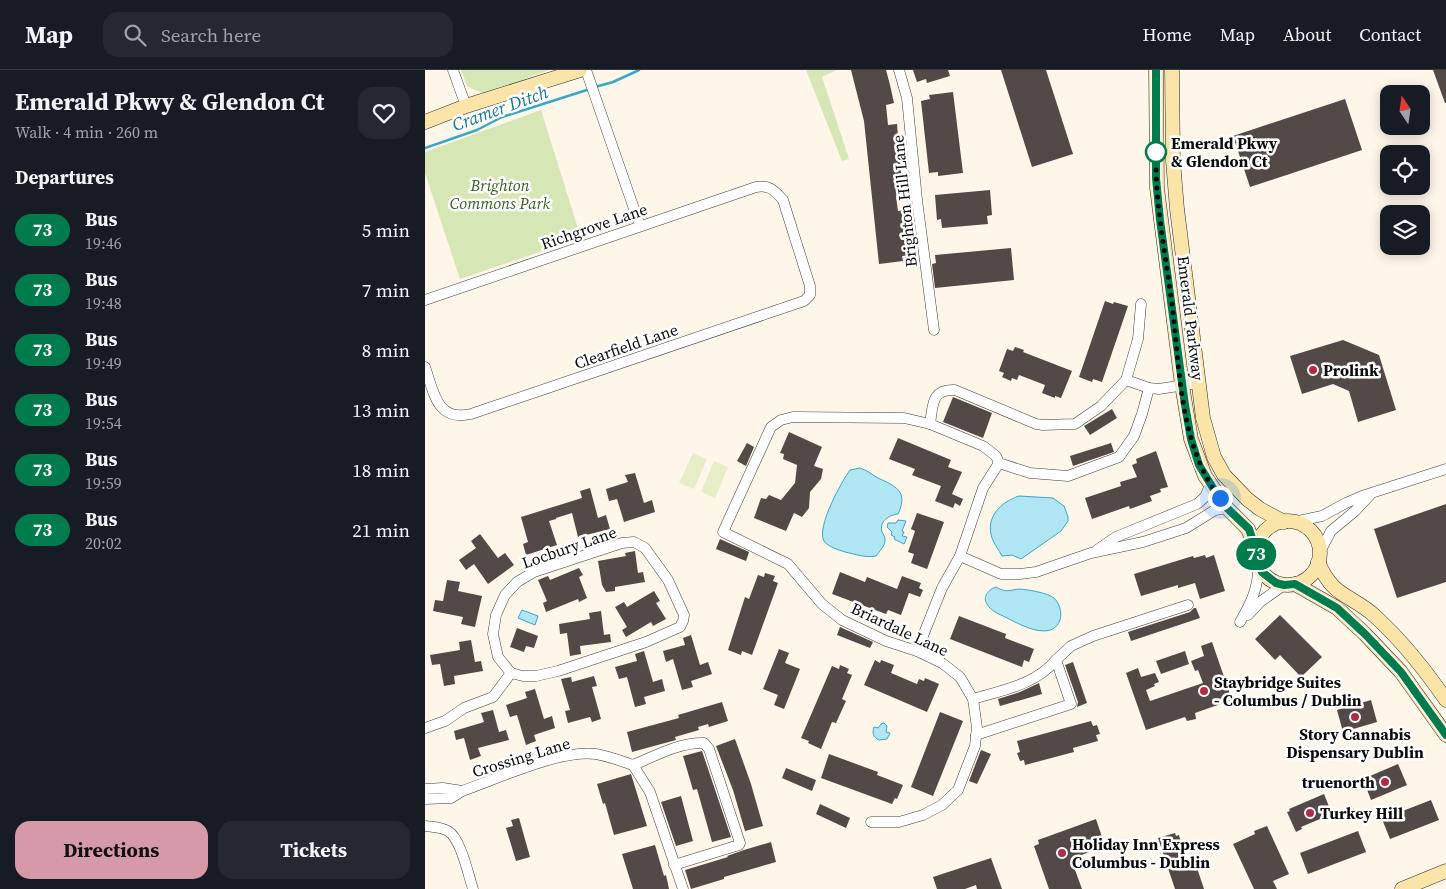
<!DOCTYPE html>
<meta charset="utf-8">
<style>
body{margin:0;font-family:"Source Serif 4",serif;background:#242831;color:#f1f3f6;height:100vh;display:flex;flex-direction:column;font-size:19px;white-space:nowrap}
*{box-sizing:border-box;margin:0}
p{font-size:16px;color:#9ea1a6}
.icon{flex:none;width:28px;height:28px;fill:none;stroke:currentColor;stroke-width:2;stroke-linecap:round;stroke-linejoin:round}
.map{position:relative;flex:1;overflow:hidden}
.panel{display:flex;flex-direction:column;background:#171b24;width:425px}
.panel>*{flex:none}
.badge{padding:0 10px;border-radius:16px;font-size:18px;line-height:32px}
.needle{width:32px;rotate:347deg}
.tools{position:absolute;left:955px;top:15px;display:grid;gap:10px}
.tools a{display:grid;place-items:center;width:50px;height:50px;border-radius:10px;background:#171b24;box-shadow:0 2px 12px #0003;font-size:25px}
.you{position:absolute;width:25px;height:25px;margin:-12px;border:4px solid #fff;border-radius:50%;background:#1a73e8;box-shadow:0 0 0 8px #1a73e833}
.map>.badge{position:absolute;translate:-50% -50%;box-shadow:0 0 0 2px #fff}
h2{padding:0 15px;font-size:19px;line-height:45px}
.round{display:grid;place-items:center;flex:none;width:52px;height:52px;border-radius:15px;background:#242831}
.head{display:flex;align-items:center;justify-content:space-between;height:85px;padding:0 15px}
h1{font-size:24px;font-weight:700;line-height:38px}
.cta{display:flex;gap:10px;margin-top:auto;padding:10px 15px}
.cta a{flex:1;height:58px;border-radius:15px;background:#d599a7;color:#111;font-size:20px;font-weight:700;line-height:58px;text-align:center}
.cta a+a{background:#242831;color:#f1f3f6}
ul{padding:0;list-style:none}
li{display:flex;align-items:center;gap:15px;height:60px;padding:0 15px}
li div{flex:1}
li b{display:block;font-size:19px}
li em{font-style:normal}
li .badge{min-width:55px;font-weight:700;text-align:center}
header{display:flex;align-items:center;gap:30px;box-sizing:border-box;height:70px;padding:0 25px;background:#171b24;border-bottom:1px solid #363941}
header strong{font-size:24px}
nav{display:flex;gap:28px;margin-inline-start:auto;font-size:18px}
.search{width:350px;height:45px;background:#242831;display:flex;align-items:center;gap:12px;box-sizing:border-box;padding:0 18px;border-radius:15px;color:#9ea1a6;font-size:19px}
main{display:flex;flex:1;min-height:0}
.map>svg:first-child{display:block}
.green{fill:#d7e6b5}
.pitch{fill:#e7eec7}
.water{fill:#b0e5f3;stroke:#3ba6c6}
.lines{fill:none;stroke-linecap:round;stroke-linejoin:round}
.stream{stroke:#3ba6c6;stroke-width:2.5}
.building{fill:#534a48}
.street-casing{stroke:#3e3e3e;stroke-width:11}
.secondary-casing{stroke:#2d2d2d;stroke-width:15}
.street{stroke:#fff;stroke-width:10}
.secondary{stroke:#fbe4a7;stroke-width:14}
.line-casing{stroke:#fff;stroke-width:11}
.line{stroke:#007b4b;stroke-width:8}
.walk{stroke:#0b0b0b;stroke-width:5;stroke-dasharray:0 9}
.stop-dot{fill:#fff;stroke:#007b4b;stroke-width:2.5}
.poi-dot{fill:#b32a47;stroke:#fff;stroke-width:2}
.labels{text-anchor:middle;dominant-baseline:central;stroke-width:5;stroke-linejoin:round;paint-order:stroke}
.stop-label{font-size:16px;font-weight:bold;fill:#0b0b0b;stroke:#fff;text-anchor:start}
.park-label{font-size:16px;font-style:italic;fill:#375e1f;stroke:#fff}
.street-label{font-size:16px;fill:#0b0b0b;stroke:#fff}
.poi-label{font-size:16px;font-weight:bold;fill:#0b0b0b;stroke:#fff;text-anchor:start}
.water-label{font-size:18px;font-style:italic;fill:#1b7495;stroke:#fff}
</style>
<header>
<strong>Map</strong>
<div class="search"><svg class="icon" aria-label="search" viewBox="0 0 24 24"><circle cx="10" cy="10" r="6"/><path d="M15 15l6 6"/></svg>Search here</div>
<nav><a>Home</a><a>Map</a><a>About</a><a>Contact</a></nav>
</header>
<main>
<section class="panel">
<div class="head"><div><h1>Emerald Pkwy &amp; Glendon Ct</h1><p>Walk · 4 min · 260 m</p></div><a class="round"><svg class="icon" aria-label="heart" viewBox="0 0 24 24"><path d="M12 20l-8-8c-3-5 5-10 8-4 3-6 11-1 8 4z"/></svg></a></div>
<h2>Departures</h2>
<ul>
<li><span class="badge" style="background:#007b4b;color:#fff">73</span><div><b>Bus</b><p>19:46</p></div><em>5 min</em></li>
<li><span class="badge" style="background:#007b4b;color:#fff">73</span><div><b>Bus</b><p>19:48</p></div><em>7 min</em></li>
<li><span class="badge" style="background:#007b4b;color:#fff">73</span><div><b>Bus</b><p>19:49</p></div><em>8 min</em></li>
<li><span class="badge" style="background:#007b4b;color:#fff">73</span><div><b>Bus</b><p>19:54</p></div><em>13 min</em></li>
<li><span class="badge" style="background:#007b4b;color:#fff">73</span><div><b>Bus</b><p>19:59</p></div><em>18 min</em></li>
<li><span class="badge" style="background:#007b4b;color:#fff">73</span><div><b>Bus</b><p>20:02</p></div><em>21 min</em></li>
</ul>
<div class="cta"><a>Directions</a><a>Tickets</a></div>
</section>
<div class="map">
<svg width="1021" height="819" viewBox="0 0 1021 819">
<rect width="100%" height="100%" fill="#fef6e9"/>
<g class="green">
<path d="M36 0H124L59 24 42 16Z"/>
<path d="M381 0H412L397 7 424 89 417 91Z"/>
<path d="M116 40 156 168 35 209 0 103V82Z"/>
</g>
<g class="pitch">
<path d="M268 383 282 389 269 419 254 413Z"/>
<path d="M289 391 303 397 290 428 276 422Z"/>
</g>
<g class="water">
<path d="M435 398C442 400 446 404 453 408 470 416 484 421 473 444 464 445 454 451 457 462 458 464 460 466 460 469 461 475 454 482 451 486 440 488 430 484 420 482 414 480 403 477 399 471 391 457 417 411 425 400Z"/>
<path d="M594 426 628 428 639 436 643 447V451L636 461 596 489 587 485 577 486C574 480 569 474 567 468 560 447 576 432 594 426Z"/>
<path d="M473 450 481 451 477 461 479 462 477 466 482 467 479 474 469 469 470 467 466 465 467 462 462 457 463 453H471Z"/>
<path d="M571 517C579 522 584 521 593 519 600 519 624 523 629 528 635 534 637 543 635 550 627 572 596 555 584 549 577 545 566 542 562 534 557 527 564 519 571 517Z"/>
<path d="M97 540 113 546 110 555 93 548Z"/>
<path d="M459 653 462 656 461 662 465 663 462 669 454 670C448 667 447 663 449 657L453 658 456 654Z"/>
</g>
<g class="lines">
<g class="stream">
<path d="M170 17 188 12 214 0"/>
<path d="M0 78 52 60 77 47 165 19"/>
</g>
</g>
<g class="building">
<path d="M426 0H461L465 15 469 33 461 35 463 55 472 54 478 126H471L473 141 481 140 486 185 477 186 478 191 454 194 439 51Z"/>
<path d="M488 0H523L525 6 502 13 501 9 492 12Z"/>
<path d="M576 0H621L648 84 607 97Z"/>
<path d="M1008 0H1021V33H1020Z"/>
<path d="M528 22 538 103 513 106V102L504 103 496 31 505 29 504 25Z"/>
<path d="M920 29 937 80 825 117 808 66Z"/>
<path d="M565 120 567 145 562 146 563 154 517 158 516 149 512 150 510 125Z"/>
<path d="M586 178 589 210 510 218 507 194 511 193 510 185Z"/>
<path d="M680 231 688 234 689 232 703 236 677 312 668 309 667 312 654 307Z"/>
<path d="M918 270 954 285 971 340 933 352 924 321 908 314 877 324 865 286Z"/>
<path d="M590 277 599 280 598 282 647 301 636 328 630 326V328L617 323 620 315 594 305 592 310 587 308 586 311 577 307 579 303 574 301 582 279 588 281Z"/>
<path d="M528 327 567 343 558 368 518 352Z"/>
<path d="M687 339 692 348 665 365 659 356Z"/>
<path d="M364 362 397 377 389 396 398 399 396 409 385 422 384 438 377 447 369 443 361 461 329 448 336 428 341 429 344 425 356 430 370 413 372 395 358 389 359 384 355 383Z"/>
<path d="M473 368 526 390 523 397 537 402 527 424 538 429 535 436 530 433 528 438 510 431 516 416 487 405 490 399 464 389Z"/>
<path d="M322 373 329 377 321 396 312 391Z"/>
<path d="M686 373 689 382 648 396 645 386Z"/>
<path d="M731 381 743 417 735 419 736 422 725 426 727 431 705 439 704 436 667 449 660 428 696 416 695 412 712 407 707 395 712 393 711 389Z"/>
<path d="M210 403 219 433 227 430 230 442 199 452 192 429 184 431 181 419 203 412 200 405Z"/>
<path d="M165 418 173 448 181 445 185 459 153 467 147 443 131 448V449L124 451 132 475 101 485 98 474 103 472 96 447 157 428 155 421Z"/>
<path d="M1021 434V512L972 528 949 459Z"/>
<path d="M492 443 519 452 502 499 486 493 489 484 483 482 490 461 486 459Z"/>
<path d="M55 464 73 488 80 483 89 495 63 514 49 494 41 500 34 490 51 478 46 471Z"/>
<path d="M295 469 324 482 321 491 291 479Z"/>
<path d="M210 481 213 503 218 502 220 512 190 517V521L181 522 177 515 173 491 201 486 200 483Z"/>
<path d="M780 485 781 488 789 485 800 521 775 529 770 513 753 518V515L716 526 709 504 768 486 769 488Z"/>
<path d="M154 498 158 505 154 507 162 528 154 532 153 529 121 542 118 533 122 531 113 510 123 506 125 510Z"/>
<path d="M415 502 440 512 442 507 472 519 477 506 496 513 494 518 498 520 495 527 484 523 476 545 463 540 461 544 407 524Z"/>
<path d="M340 503 350 506 348 511 353 513 327 585 317 581 316 585 303 580 320 527 324 529 333 505 339 507Z"/>
<path d="M22 510 35 512 33 521 57 526 50 557 36 554 38 547 8 541 10 530 18 531Z"/>
<path d="M229 521 235 531 231 533 241 549 228 556 226 552 201 567 197 560 202 557 190 537 199 532 202 537Z"/>
<path d="M769 538H771L775 548 706 571 703 562 765 542Z"/>
<path d="M176 541 179 565 185 564 186 572 155 576 156 584 145 586 142 563 135 564 134 554 165 549 164 543Z"/>
<path d="M855 545 897 587 876 607 855 585 850 590 830 569Z"/>
<path d="M534 546 581 564 580 568 609 579 604 592 599 590 597 597 525 569Z"/>
<path d="M415 557 448 572 445 578 412 565Z"/>
<path d="M92 558 113 566 109 578 101 576 99 582 85 577Z"/>
<path d="M266 565 275 595 283 592 287 604 266 611 268 617 257 620 248 589 241 592 238 581 260 575 258 568Z"/>
<path d="M46 570 50 592 56 591 58 601 29 606 30 614 19 616 15 594 7 595 5 585 35 580 34 572Z"/>
<path d="M787 572 807 630 770 643 771 649 762 651 760 647 721 660 701 603 713 598 716 607 730 603 734 612 729 614 730 616 721 620 725 631 778 613 773 600 770 601 766 591 779 586 776 576Z"/>
<path d="M354 579 364 583 360 593 375 599 359 639 349 635 353 625 338 619Z"/>
<path d="M219 581 228 612 237 609 240 621 219 627 221 634 210 637 202 607 194 609 190 597 212 591 210 584Z"/>
<path d="M760 581 764 594 736 604 731 591Z"/>
<path d="M450 590 455 593 456 590 469 595 466 603 492 614 494 609 499 611 500 608 514 614 502 642 439 615Z"/>
<path d="M648 592 662 633 652 637 653 632 640 595Z"/>
<path d="M415 595 424 599 422 603 427 605 417 629 421 631 411 653 407 652 396 679 383 673 384 671 376 668 407 596 414 599Z"/>
<path d="M169 606 172 616 167 617 176 649 167 652 165 647 143 653 140 641 145 640 136 609 146 607 147 612Z"/>
<path d="M614 613 617 624 575 636 573 629 595 622Z"/>
<path d="M110 619 119 649 127 646 130 658 109 665 111 671 101 675 92 645 85 647 81 635 102 628 100 622Z"/>
<path d="M946 630 952 652 918 662 912 640Z"/>
<path d="M297 632 303 651 284 657 283 654 273 657 274 660 250 667 251 670 207 682 202 662 254 648 253 645Z"/>
<path d="M68 640 74 662 81 660 84 670 53 678 56 686 45 690 39 668 31 670 29 661 59 652 56 643Z"/>
<path d="M515 642 538 651 508 726 486 717Z"/>
<path d="M666 651 668 656 672 655 675 664 671 665 673 671 648 678 649 682 600 695 599 690 595 691 592 683 595 682 592 671Z"/>
<path d="M310 669 326 714 338 756 320 761 308 720 291 676Z"/>
<path d="M556 680 566 684 552 714 544 711Z"/>
<path d="M277 681 306 767 287 772 272 719 268 720 258 686Z"/>
<path d="M404 684 453 702 452 705 478 715 472 729 470 728 467 734 396 708Z"/>
<path d="M973 694 982 715 946 730 938 709Z"/>
<path d="M361 698 391 710 387 721 357 708Z"/>
<path d="M206 704 222 756 189 765 180 733 178 734 172 714Z"/>
<path d="M899 724 907 744 876 757 877 759 871 762 862 742 865 741 864 739Z"/>
<path d="M256 726 268 771 251 776 236 732Z"/>
<path d="M1006 730 1014 750 965 769 957 749Z"/>
<path d="M395 734 425 748 421 758 391 744Z"/>
<path d="M94 748 105 787 91 791 81 758 88 756 86 750Z"/>
<path d="M671 749 680 776 646 789 657 819H624L609 776 614 774 613 770Z"/>
<path d="M842 756 864 804 848 811 852 819H829L808 774 830 764 829 761Z"/>
<path d="M933 761 941 782 883 804 875 783Z"/>
<path d="M750 763 751 766 754 765 757 776H755L762 798 771 795 779 819H750L733 768Z"/>
<path d="M346 772 351 792 299 807V809L266 819 260 800 303 787 302 786 319 780Z"/>
<path d="M230 775 239 806 241 805 244 819H208L197 784Z"/>
<path d="M566 788 577 819H552L551 815 540 819H512L508 807Z"/>
</g>
<g class="lines">
<g class="street-casing">
<g id="street">
<path d="M28 0 41 36"/>
<path d="M161 0 215 156"/>
<path d="M474 0 482 28 492 130 509 260"/>
<path d="M0 230 331 117C345 115 349 120 358 130L385 216V225L379 231 46 344C12 352 9 323 0 297"/>
<path d="M701 310 713 269 716 234"/>
<path d="M505 354C508 335 506 319 530 320L611 354 618 355 650 354 676 336 701 310 724 318 734 319 772 313"/>
<path d="M869 452 897 446 921 433 937 426 1021 399"/>
<path d="M209 472 220 478 243 510 259 545 258 551 255 557 221 572 133 601 111 606H98L86 603 73 587 68 564 71 545 80 525 92 512 109 502 197 473Z"/>
<path d="M672 480 691 467 772 434 780 427 785 415"/>
<path d="M895 482 906 461 930 441 945 425"/>
<path d="M535 486 576 504H595L611 502 666 483 718 472 761 458 790 440 802 438"/>
<path d="M823 545 835 532 859 515"/>
<path d="M815 552C826 533 834 517 833 495"/>
<path d="M492 581 517 518 535 486 558 418 574 393"/>
<path d="M548 629C578 620 610 615 631 590"/>
<path d="M0 658 20 651 39 638 68 627 86 603"/>
<path d="M551 665 646 634 631 590 646 576 668 566 763 535"/>
<path d="M208 695C230 686 255 672 279 673L284 679 315 773 314 775 249 795"/>
<path d="M0 719 18 718 37 721"/>
<path d="M0 729 26 728 37 721C72 709 135 679 171 684 183 686 196 691 208 695L225 722 258 819"/>
<path d="M446 752H474L498 745 517 735 533 720 550 676 552 658 548 629 535 607 517 593 492 581 461 571 417 550 397 534 363 494 298 462 346 357 356 350 368 347 479 348 505 354 558 376 571 386 574 393 605 403 643 406 694 387 709 366 717 344 724 318"/>
<path d="M0 756C8 757 16 757 23 761 36 769 43 804 48 819"/>
</g>
</g>
<g class="secondary-casing">
<g id="secondary">
<path d="M731 0 732 118 757 315 766 369 780 406 802 438 823 459 831 480"/>
<path d="M747 0 748 91 752 139 778 348 789 387 799 405 822 429 835 439 859 452"/>
<path d="M0 52 41 36 155 0"/>
<circle cx="863" cy="483" r="32"/>
<path d="M893 492C908 528 926 524 951 547 977 571 1001 601 1021 630"/>
<path d="M870 514 912 538 940 564 976 602 1021 665"/>
<path d="M977 819 1021 801"/>
</g>
</g>
<use href="#street" class="street"/>
<use href="#secondary" class="secondary"/>
</g>
<g class="lines">
<g class="line-casing">
<path id="line" d="M731 0V108L735 150 760 335 766 369 774 395 788 418 802 438 824 459 831 480 833 495 837 502 851 513 859 515 870 514 912 538 940 564 976 602 1021 665"/>
</g>
<use href="#line" class="line"/>
<path class="walk" d="M731 82C731 94 731 107 732 120 735 158 742 196 747 234 755 298 754 375 795 428"/>
</g>
<circle class="stop-dot" cx="731" cy="82" r="10"/>
<g class="poi-dot">
<circle cx="888" cy="300" r="5"/>
<circle cx="779" cy="621" r="5"/>
<circle cx="930" cy="647" r="5"/>
<circle cx="960" cy="712" r="5"/>
<circle cx="885" cy="743" r="5"/>
<circle cx="637" cy="783" r="5"/>
</g>
<g class="labels">
<g class="stop-label">
<text x="746" y="73">Emerald Pkwy<tspan x="746" dy="18">&amp; Glendon Ct</tspan></text>
</g>
<g class="park-label">
<text x="75" y="115">Brighton<tspan x="75" dy="18">Commons Park</tspan></text>
</g>
<g class="street-label">
<text transform="translate(479 131) rotate(-96)">Brighton Hill Lane</text>
<text transform="translate(169 156) rotate(-19)">Richgrove Lane</text>
<text transform="translate(766 248) rotate(83)">Emerald Parkway</text>
<text transform="translate(201 276) rotate(-19)">Clearfield Lane</text>
<text transform="translate(144 477) rotate(-19)">Locbury Lane</text>
<text transform="translate(475 559) rotate(25)">Briardale Lane</text>
<text transform="translate(96 687) rotate(-17)">Crossing Lane</text>
</g>
<g class="poi-label">
<text x="898" y="300">Prolink</text>
<text x="789" y="612">Staybridge Suites<tspan x="789" dy="18">- Columbus / Dublin</tspan></text>
<text x="930" y="664" text-anchor="middle">Story Cannabis<tspan x="930" dy="18">Dispensary Dublin</tspan></text>
<text x="950" y="712" text-anchor="end">truenorth</text>
<text x="895" y="743">Turkey Hill</text>
<text x="647" y="774">Holiday Inn Express<tspan x="647" dy="18">Columbus - Dublin</tspan></text>
</g>
<g class="water-label">
<text transform="translate(75 38) rotate(-20)">Cramer Ditch</text>
</g>
</g>
</svg>
<div class="tools">
<a><svg class="needle" viewBox="-14 -14 28 28"><path d="M0-13l5 13h-10z" fill="#e53935"/><path d="M0 13l5-13h-10z" fill="#9ea1a6"/></svg></a>
<a><svg class="icon" aria-label="locate" viewBox="0 0 24 24"><circle cx="12" cy="12" r="6"/><path d="M12 2v4M12 18v4M2 12h4M18 12h4"/></svg></a>
<a><svg class="icon" aria-label="layers" viewBox="0 0 24 24"><path d="M12 4l9 5-9 5-9-5zM3 14l9 5 9-5"/></svg></a>
</div>
<div class="you" style="left:795px;top:428px"></div>
<b class="badge" style="left:831px;top:484px;background:#007b4b;color:#fff">73</b>
</div>
</main>
